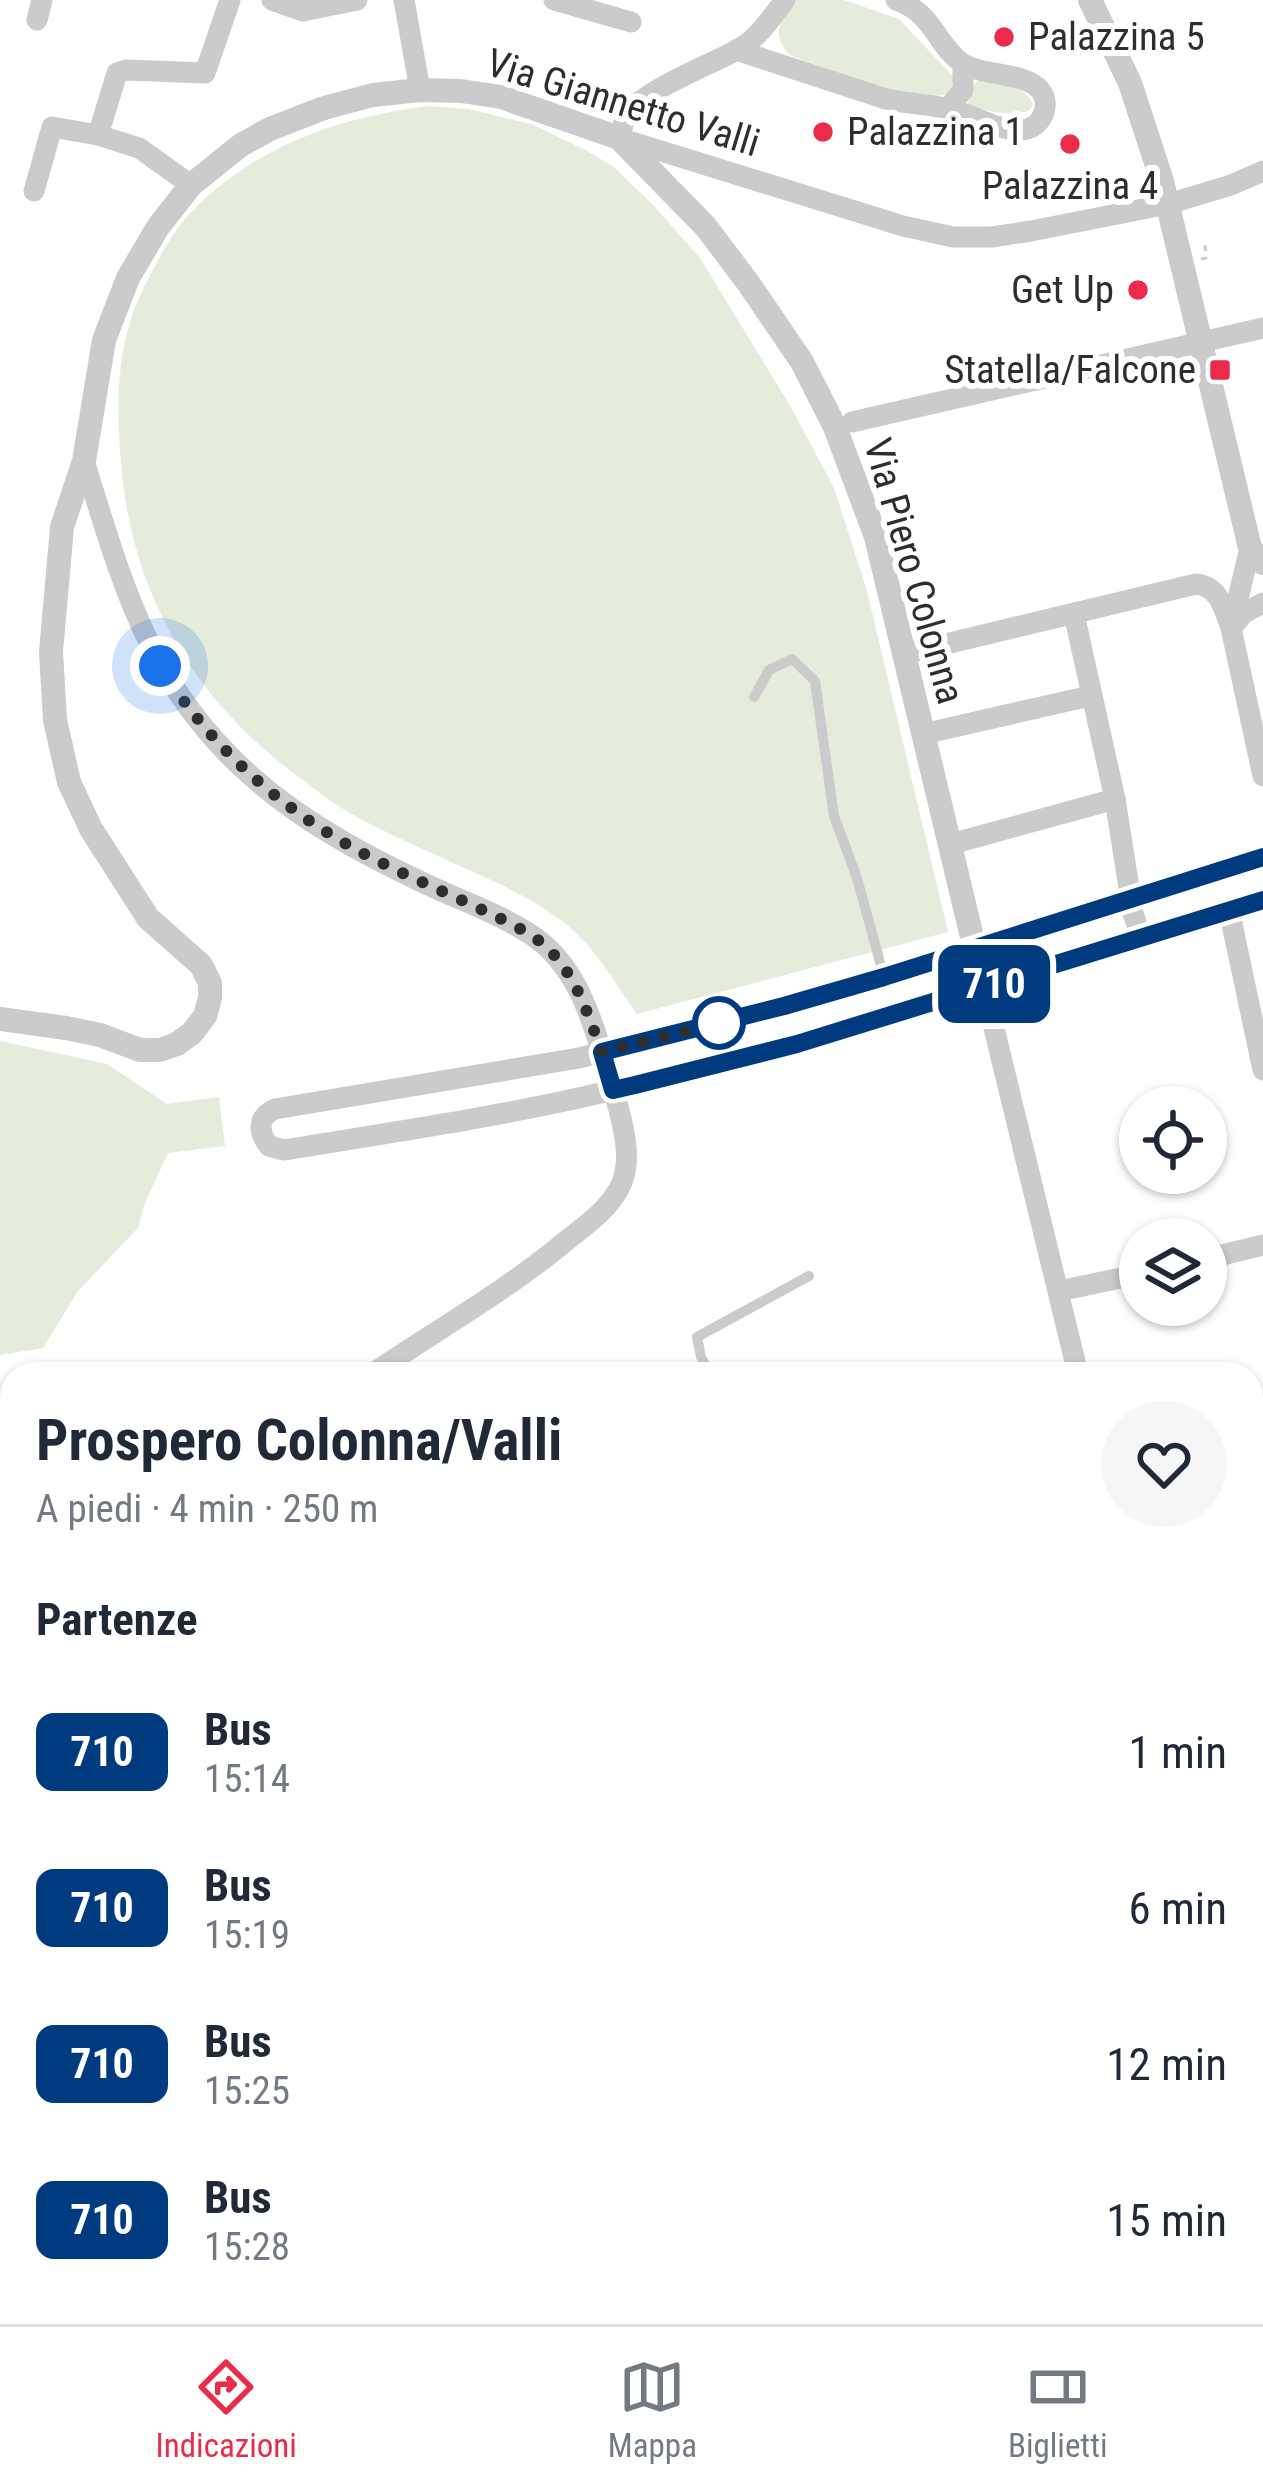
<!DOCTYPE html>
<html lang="it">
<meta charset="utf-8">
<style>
body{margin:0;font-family:"Roboto Condensed",sans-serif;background:#f6f6f7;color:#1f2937;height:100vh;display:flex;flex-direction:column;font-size:45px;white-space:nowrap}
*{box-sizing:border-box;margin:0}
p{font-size:39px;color:#747a83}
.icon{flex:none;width:66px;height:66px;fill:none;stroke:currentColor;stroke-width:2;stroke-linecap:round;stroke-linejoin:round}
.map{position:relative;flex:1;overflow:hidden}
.drawer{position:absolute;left:0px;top:1362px;width:1263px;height:963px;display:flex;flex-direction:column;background:#fff;border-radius:36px 36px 0 0;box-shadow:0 3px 9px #0004}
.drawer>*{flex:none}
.badge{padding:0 24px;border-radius:18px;font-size:42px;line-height:78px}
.controls{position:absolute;left:1119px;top:1086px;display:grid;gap:24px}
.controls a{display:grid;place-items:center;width:108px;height:108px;border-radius:50%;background:#fff;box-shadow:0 3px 9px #0004;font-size:60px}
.you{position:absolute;width:60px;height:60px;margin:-30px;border:9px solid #fff;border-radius:50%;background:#1a73e8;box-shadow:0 0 0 18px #1a73e833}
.map>.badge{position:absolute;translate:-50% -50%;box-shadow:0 0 0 6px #fff}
h2{padding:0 36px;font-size:45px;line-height:108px}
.round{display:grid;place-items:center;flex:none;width:126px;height:126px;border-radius:63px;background:#f6f6f7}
.headline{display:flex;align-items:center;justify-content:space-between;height:204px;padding:0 36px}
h1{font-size:57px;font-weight:700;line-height:90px}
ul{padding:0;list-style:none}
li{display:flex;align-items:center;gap:36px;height:156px;padding:0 36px}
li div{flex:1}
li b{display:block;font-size:45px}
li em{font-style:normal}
li .badge{min-width:132px;font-weight:700;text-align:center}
.menu{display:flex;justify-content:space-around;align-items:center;height:168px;border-top:3px solid #e0e1e3;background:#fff;font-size:33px;color:#747a83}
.menu a{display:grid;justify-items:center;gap:6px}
.menu .selected{color:#ea2b49}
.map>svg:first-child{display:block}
.green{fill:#e5ecdb}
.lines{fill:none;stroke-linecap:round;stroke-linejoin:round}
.path{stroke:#cbcbcb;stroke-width:3;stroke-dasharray:6 6;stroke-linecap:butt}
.service{stroke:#cbcbcb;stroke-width:10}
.minor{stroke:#cbcbcb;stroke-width:21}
.tertiary{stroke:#cbcbcb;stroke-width:24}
.secondary{stroke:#b8b8b8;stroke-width:27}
.line-casing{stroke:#fff;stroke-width:27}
.line{stroke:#003b80;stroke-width:18}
.walk{stroke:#2e2e2e;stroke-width:12;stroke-dasharray:0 21.6}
.poi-dot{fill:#ea2b49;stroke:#fff;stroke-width:4.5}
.stop-dot{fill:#fff;stroke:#003b80;stroke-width:6}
.labels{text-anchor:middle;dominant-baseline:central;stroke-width:12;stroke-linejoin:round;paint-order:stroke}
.poi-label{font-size:39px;fill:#2e2e2e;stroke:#fff;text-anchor:start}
.street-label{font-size:39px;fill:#2e2e2e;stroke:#fff}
</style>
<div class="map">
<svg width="1263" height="2324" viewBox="0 0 1263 2324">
<rect width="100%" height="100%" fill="#fff"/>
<g class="green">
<path d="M792 0H844L899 19 951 74 954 78 949 93C917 107 825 68 790 55 770 36 781 20 792 0Z"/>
<path d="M981 77C1000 83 1026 85 1033 105L1029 111C1010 116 986 112 968 104L971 88Z"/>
<path d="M429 106 469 109 534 125 587 151 614 167 654 206 700 258 792 409 834 488 867 591 948 932 637 1014C619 990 604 962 583 940 541 896 472 873 418 847 393 835 368 824 345 810 329 801 315 789 300 778 201 706 138 606 123 483 116 417 113 349 144 287 156 264 169 237 186 218 249 148 338 117 429 106Z"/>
<path d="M0 1041 107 1064 167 1104 219 1097 225 1146 168 1153 144 1205 138 1228 78 1291 43 1348 0 1355Z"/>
<path d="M1263 2160V2324H1184L1189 2313H1251V2177Z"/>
</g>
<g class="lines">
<g class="path">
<path d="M1201 259 1206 258 1205 245"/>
<path d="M0 1649 12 1647"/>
<path d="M248 2324 260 2313"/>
</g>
<g class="service">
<path d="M754 697 769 670 792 659 815 681 834 816 857 878 884 977"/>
<path d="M710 1374 701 1357 697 1337 809 1276"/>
<path d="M1251 2123 1263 2106"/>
<path d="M1148 2324 1152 2313"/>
</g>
<g class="minor">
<path d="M272 0 303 11 357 0"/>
<path d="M404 0 420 90"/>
<path d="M554 0 631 22"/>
<path d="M785 0C771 18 759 37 739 49 712 64 647 89 630 111 624 118 622 129 619 138L903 226 953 237H992L1031 231 1168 204 1231 185 1263 171"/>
<path d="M37 20 42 0"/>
<path d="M736 50 886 99C907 104 929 104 950 109 972 114 997 131 1021 130 1045 129 1055 97 1033 84 1013 72 979 75 962 63 936 45 934 13 896 0"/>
<path d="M948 108 963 90V64"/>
<path d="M98 135 139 148 191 185"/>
<path d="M34 191 52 127 98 135 117 73 126 70 205 73 230 0"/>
<path d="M852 422 1263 328"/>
<path d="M84 461C123 585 148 685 251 776 303 822 364 855 428 885 462 901 502 915 533 936 575 965 590 1013 604 1059 612 1085 630 1139 626 1165 625 1177 620 1189 613 1198 601 1215 582 1228 566 1241 506 1291 437 1330 372 1374"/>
<path d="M1250 548 1231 628 1263 776"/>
<path d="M1074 614 1115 799 1133 913 1141 937"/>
<path d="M1231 628 1244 613 1263 603"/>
<path d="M904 654 1196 584C1219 586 1224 609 1231 628"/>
<path d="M923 734 1090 696"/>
<path d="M951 844 1115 799"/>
<path d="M1229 910 1263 1070"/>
<path d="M1206 1259 1263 1245"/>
<path d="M1059 1291 1140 1274"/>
<path d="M1078 1374 984 987C854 1027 725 1065 592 1095 491 1118 387 1133 284 1150L269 1146C258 1132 257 1117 275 1109L579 1058 785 1006 998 942 1263 857"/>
<path d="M1251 1422 1263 1421"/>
<path d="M1251 1776 1263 1789"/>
<path d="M0 1797 12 1811"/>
<path d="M0 1889 12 1898"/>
<path d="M1251 1948 1263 1937"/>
<path d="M0 2103 12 2087"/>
<path d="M0 2309 20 2324"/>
<path d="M578 2313 588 2324"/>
<path d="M193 2324 202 2313"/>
<path d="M644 2324 648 2313"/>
<path d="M742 2324 759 2313"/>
<path d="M1019 2324 1024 2313"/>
</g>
<g class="tertiary">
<path d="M1090 0 1130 83 1162 181 1250 548 1263 563"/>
<path d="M0 1019 66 1028 100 1035 140 1050H160L177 1044 192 1033 205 1016 210 998V983L201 965 148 918 91 829 69 782 55 720 51 652 62 527 84 461 104 340 128 278 158 227 191 185 241 145 270 129 324 108 373 95 420 90 461 91 501 97 619 138 706 227 749 284 802 362 835 427 876 537 984 987 1263 900"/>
</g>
<g class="secondary">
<path d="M1251 2094 1263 2082"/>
<path d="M1251 2150 1263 2133"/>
<path d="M1124 2324 1128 2313"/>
<path d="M1166 2324 1171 2313"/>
</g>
</g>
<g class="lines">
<g class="line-casing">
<path id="line" d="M1263 857 884 977 784 1006 602 1052 613 1090 635 1085 797 1044 1263 900"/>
</g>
<use href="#line" class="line"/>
<path class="walk" d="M160 666C213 751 288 816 378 861 427 886 479 906 528 933 573 962 584 1005 602 1052L719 1023"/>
</g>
<g class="poi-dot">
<circle cx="1004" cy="37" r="12"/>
<circle cx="823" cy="132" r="12"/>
<circle cx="1070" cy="144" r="12"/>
<circle cx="1138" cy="290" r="12"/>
<rect x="1208" y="358" width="24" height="24" rx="6"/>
</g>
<circle class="stop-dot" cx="719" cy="1023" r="24"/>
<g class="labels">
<g class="poi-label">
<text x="1028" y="37">Palazzina 5</text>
<text x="847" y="132">Palazzina 1</text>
<text x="1070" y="186" text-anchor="middle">Palazzina 4</text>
<text x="1114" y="290" text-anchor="end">Get Up</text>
<text x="1196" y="370" text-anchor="end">Statella/Falcone</text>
</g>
<g class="street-label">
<text transform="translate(623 103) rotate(17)">Via Giannetto Valli</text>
<text transform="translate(914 571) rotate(74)">Via Piero Colonna</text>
</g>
</g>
</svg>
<div class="controls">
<a><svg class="icon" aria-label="locate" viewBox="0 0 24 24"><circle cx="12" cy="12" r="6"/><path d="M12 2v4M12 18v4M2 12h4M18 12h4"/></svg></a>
<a><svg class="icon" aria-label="layers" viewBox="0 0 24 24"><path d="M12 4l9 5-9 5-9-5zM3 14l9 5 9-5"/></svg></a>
</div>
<div class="you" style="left:160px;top:666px"></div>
<b class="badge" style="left:994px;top:984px;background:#003b80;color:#fff">710</b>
<section class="drawer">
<div class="headline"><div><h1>Prospero Colonna/Valli</h1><p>A piedi · 4 min · 250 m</p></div><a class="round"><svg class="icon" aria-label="heart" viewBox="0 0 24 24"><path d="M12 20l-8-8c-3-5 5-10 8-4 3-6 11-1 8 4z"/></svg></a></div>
<h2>Partenze</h2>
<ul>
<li><span class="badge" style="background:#003b80;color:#fff">710</span><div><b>Bus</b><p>15:14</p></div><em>1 min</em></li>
<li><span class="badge" style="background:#003b80;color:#fff">710</span><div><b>Bus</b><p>15:19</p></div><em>6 min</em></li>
<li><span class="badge" style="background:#003b80;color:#fff">710</span><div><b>Bus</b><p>15:25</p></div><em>12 min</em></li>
<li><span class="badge" style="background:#003b80;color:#fff">710</span><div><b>Bus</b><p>15:28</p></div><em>15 min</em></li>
</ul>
</section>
</div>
<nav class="menu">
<a class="selected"><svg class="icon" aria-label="directions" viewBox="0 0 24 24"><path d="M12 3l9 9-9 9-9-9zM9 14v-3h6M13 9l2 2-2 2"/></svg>Indicazioni</a>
<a><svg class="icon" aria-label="map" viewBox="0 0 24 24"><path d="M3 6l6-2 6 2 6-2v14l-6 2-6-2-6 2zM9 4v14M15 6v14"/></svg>Mappa</a>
<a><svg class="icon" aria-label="tickets" viewBox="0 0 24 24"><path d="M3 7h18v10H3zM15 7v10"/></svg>Biglietti</a>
</nav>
